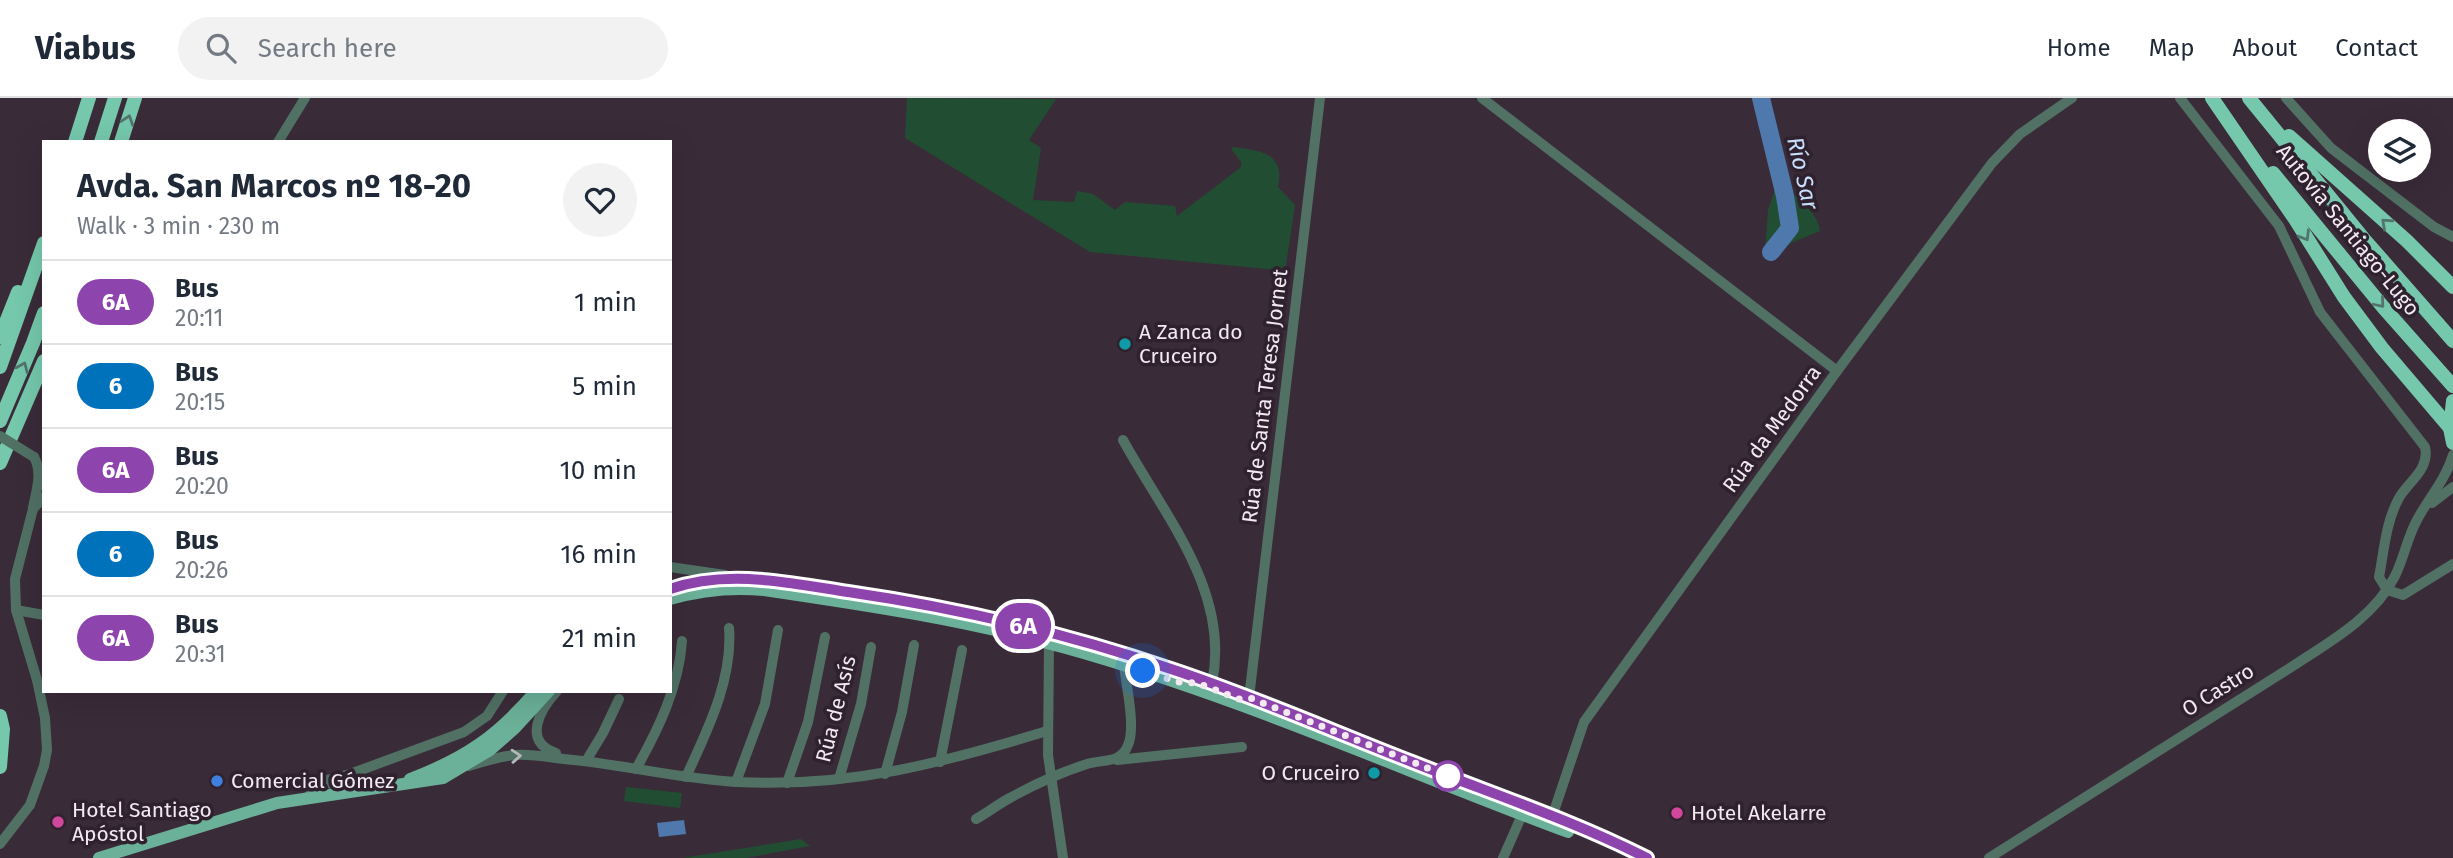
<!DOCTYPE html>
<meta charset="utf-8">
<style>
body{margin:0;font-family:"Fira Sans",sans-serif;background:#f2f2f3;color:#1f2937;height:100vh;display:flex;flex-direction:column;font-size:26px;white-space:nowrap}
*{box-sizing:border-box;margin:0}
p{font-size:23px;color:#747a83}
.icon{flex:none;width:38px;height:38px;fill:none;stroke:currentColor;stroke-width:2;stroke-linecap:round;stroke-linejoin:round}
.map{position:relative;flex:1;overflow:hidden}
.panel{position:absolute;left:42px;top:42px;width:630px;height:553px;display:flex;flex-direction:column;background:#fff;border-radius:0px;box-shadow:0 7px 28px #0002}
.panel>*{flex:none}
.badge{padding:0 14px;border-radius:23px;font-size:24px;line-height:46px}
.fabs{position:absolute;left:2368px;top:21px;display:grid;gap:14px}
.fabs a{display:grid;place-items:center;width:63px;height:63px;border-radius:50%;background:#fff;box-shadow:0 7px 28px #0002;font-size:35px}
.you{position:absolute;width:35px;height:35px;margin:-18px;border:5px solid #fff;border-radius:50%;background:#1a73e8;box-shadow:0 0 0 10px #1a73e833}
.map>.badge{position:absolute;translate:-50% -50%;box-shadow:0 0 0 4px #fff}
.round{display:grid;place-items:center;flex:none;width:74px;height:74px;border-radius:37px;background:#f2f2f3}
.overview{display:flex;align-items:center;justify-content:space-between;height:119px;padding:0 35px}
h1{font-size:33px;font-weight:700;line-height:52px}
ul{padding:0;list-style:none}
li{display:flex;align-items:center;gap:21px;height:84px;padding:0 35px;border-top:2px solid #e0e1e3}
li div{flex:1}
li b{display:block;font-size:26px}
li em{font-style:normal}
li .badge{min-width:77px;font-weight:700;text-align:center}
header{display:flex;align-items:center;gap:42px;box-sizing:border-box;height:98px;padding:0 35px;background:#fff;border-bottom:2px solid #e0e1e3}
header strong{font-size:33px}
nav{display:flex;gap:38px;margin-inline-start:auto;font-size:24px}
.search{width:490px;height:63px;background:#f2f2f3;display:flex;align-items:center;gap:18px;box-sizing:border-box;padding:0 24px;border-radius:38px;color:#747a83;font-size:26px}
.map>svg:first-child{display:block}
.green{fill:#214e32}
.water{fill:#4f79ac}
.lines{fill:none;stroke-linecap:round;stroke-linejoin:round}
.river{stroke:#4f79ac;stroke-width:18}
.minor{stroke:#517165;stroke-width:10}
.major{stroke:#6bb098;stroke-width:12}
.highway{stroke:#75c8ac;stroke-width:14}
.minor-bridge{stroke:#517165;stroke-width:10}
.oneway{stroke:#52746d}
.oneway2{stroke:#b2b9b9}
.line-casing{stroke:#fff;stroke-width:16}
.line{stroke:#8e44ad;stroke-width:10}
.walk{stroke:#f2e9f1;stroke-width:7;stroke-dasharray:0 12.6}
.culture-dot{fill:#0f9aa8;stroke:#2f212e;stroke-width:2.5}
.stop-dot{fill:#fff;stroke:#8e44ad;stroke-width:3.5}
.shop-dot{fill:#3f7fe0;stroke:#2f212e;stroke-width:2.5}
.hotel-dot{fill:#d1479c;stroke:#2f212e;stroke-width:2.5}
.labels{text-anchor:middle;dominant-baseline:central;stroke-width:7;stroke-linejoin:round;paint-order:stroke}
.street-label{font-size:21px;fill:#f2e9f1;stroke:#2f212e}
.poi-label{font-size:21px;fill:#f2e9f1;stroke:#2f212e;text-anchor:start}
.water-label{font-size:23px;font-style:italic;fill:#c8e0fe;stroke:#2f212e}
</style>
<header>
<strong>Viabus</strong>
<div class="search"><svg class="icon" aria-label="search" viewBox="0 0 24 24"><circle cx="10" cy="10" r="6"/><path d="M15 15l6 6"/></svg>Search here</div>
<nav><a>Home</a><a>Map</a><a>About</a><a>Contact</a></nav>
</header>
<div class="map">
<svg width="2453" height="760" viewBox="0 0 2453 760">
<rect width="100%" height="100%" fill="#3a2b38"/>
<g class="green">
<path d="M907 0 1056 1 1029 42 1041 50 1033 102 1074 104 1077 93 1093 96 1115 112 1125 104 1175 108 1177 118 1241 69V64L1232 52V49C1258 52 1286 54 1278 89L1295 107 1286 167 1278 172 1090 154 905 40Z"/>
<path d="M1775 91C1794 90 1818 115 1820 133L1791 145 1773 158H1767L1765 152 1768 112Z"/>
<path d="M626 689 682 695 680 710 624 703Z"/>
<path d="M801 741 810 748 746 760H682Z"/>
</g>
<path class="water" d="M684 722 686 736 659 739 657 725Z"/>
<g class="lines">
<path class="river" d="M1761 0 1785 98 1790 130 1771 154"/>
<g class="minor">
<path d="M1482 0 1837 273"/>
<path d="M2180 0 2279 128 2320 214 2425 349C2430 371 2409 383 2399 400 2386 423 2384 453 2379 479L2387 492 2403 497 2453 466"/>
<path d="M2286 0 2331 50 2434 129 2453 139"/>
<path d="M278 44 305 0"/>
<path d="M1123 342C1164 417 1231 494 1212 585"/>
<path d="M2432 405 2453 389"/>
<path d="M33 410C36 393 43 375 34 359"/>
<path d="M670 469 725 477"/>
<path d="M16 512 44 517"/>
<path d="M1049 545 1048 657 1063 760"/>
<path d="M1249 600 1320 0"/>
<path d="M556 655C521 644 541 610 557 593"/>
<path d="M1117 662 1242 649"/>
<path d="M586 663 603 635 619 601"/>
<path d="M940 664 962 552"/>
<path d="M469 668C485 663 500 658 516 657 532 656 547 659 564 661 622 666 679 681 738 684 849 690 942 665 1047 633"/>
<path d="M636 671C658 632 679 589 682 543"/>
<path d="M885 676 902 614 914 547"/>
<path d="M686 679C707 633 733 582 729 530"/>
<path d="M839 681 861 606 871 549"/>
<path d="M323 683 350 676 464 634 487 618 503 593"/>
<path d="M736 684 765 606 778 532"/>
<path d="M787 685 808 624 825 539"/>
<path d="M307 700C318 684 327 675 340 696"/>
<path d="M1552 719 1584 624 1837 273 1992 65 2020 36 2072 0"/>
<path d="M976 721C987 715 997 707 1008 701 1033 687 1059 675 1087 666 1103 661 1121 666 1128 647 1136 629 1126 587 1124 567"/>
<path d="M0 746 30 707 44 668 47 652 45 620 37 582 16 512 15 481 33 411 44 399"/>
<path d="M1503 760 1522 717"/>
<path d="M1989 760 2296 566C2333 542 2375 518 2395 478 2404 460 2407 440 2417 422 2429 399 2445 383 2453 357"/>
</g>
<g class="major">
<path d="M670 491C726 471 786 485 842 493 945 508 1047 530 1146 562 1235 591 1320 628 1407 662 1487 693 1570 721 1647 760"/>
<path d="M670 501C701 492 732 489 764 492 866 507 967 522 1066 550 1238 598 1401 672 1568 734"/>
<path d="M410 681C466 660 497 638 536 593"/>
<path d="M99 760 277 705 443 680 490 652 515 630 549 593"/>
</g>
<g class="highway">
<path d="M2212 0 2295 121 2344 199 2382 250 2450 330"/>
<path d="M2249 0 2363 140 2453 243"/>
<path d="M2289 38 2407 143 2453 189"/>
<path d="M75 44 89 0"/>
<path d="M101 44 115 0"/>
<path d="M121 44 135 0"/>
<path d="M2273 75 2383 209 2453 288"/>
<path d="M0 239 18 194"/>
<path d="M0 269 44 145"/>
<path d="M2453 303 2450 330 2453 345"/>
<path d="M0 323 33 245 44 215"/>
<path d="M0 365 44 263"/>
<path d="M0 618 3 631 0 669"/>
</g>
<path class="minor-bridge" d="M0 338 34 359"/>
</g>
<defs><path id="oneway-chevron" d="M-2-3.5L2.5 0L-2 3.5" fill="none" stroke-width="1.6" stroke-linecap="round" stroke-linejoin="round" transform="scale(1.75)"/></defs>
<g class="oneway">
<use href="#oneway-chevron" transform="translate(128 22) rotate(-72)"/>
<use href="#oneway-chevron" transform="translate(2386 125) rotate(-138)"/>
<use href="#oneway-chevron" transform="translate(2305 138) rotate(59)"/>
<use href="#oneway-chevron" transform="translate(2380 205) rotate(50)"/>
<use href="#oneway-chevron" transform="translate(23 269) rotate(-67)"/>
</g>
<use class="oneway2" href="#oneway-chevron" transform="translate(516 658) rotate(-4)"/>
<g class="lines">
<g class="line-casing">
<path id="line" d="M670 491C728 471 790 485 848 494 958 510 1065 535 1171 571 1253 598 1332 633 1412 664 1490 695 1572 722 1647 760"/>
</g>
<use href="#line" class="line"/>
<path class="walk" d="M1143 573 1178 584 1197 585 1239 601 1250 600 1448 678"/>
</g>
<g class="culture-dot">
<circle cx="1125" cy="246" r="7"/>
<circle cx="1374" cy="675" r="7"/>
</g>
<circle class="stop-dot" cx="1448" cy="678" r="14"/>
<circle class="shop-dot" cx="217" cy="683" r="7"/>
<g class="hotel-dot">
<circle cx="1677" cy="715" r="7"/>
<circle cx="58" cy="724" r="7"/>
</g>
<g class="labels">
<g class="street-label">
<text transform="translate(2348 132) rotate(51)">Autovía Santiago-Lugo</text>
<text transform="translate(1265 298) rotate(-83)">Rúa de Santa Teresa Jornet</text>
<text transform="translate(1772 331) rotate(-54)">Rúa da Medorra</text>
<text transform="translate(2218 592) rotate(-32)">O Castro</text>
<text transform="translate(836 611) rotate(-76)">Rúa de Asís</text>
</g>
<g class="poi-label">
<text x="1139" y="234">A Zanca do<tspan x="1139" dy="24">Cruceiro</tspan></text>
<text x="1360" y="675" text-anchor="end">O Cruceiro</text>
<text x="231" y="683">Comercial Gómez</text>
<text x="72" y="712">Hotel Santiago<tspan x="72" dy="24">Apóstol</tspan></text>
<text x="1691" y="715">Hotel Akelarre</text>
</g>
<g class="water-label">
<text transform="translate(1803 75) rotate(77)">Río Sar</text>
</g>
</g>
</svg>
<div class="fabs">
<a><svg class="icon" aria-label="layers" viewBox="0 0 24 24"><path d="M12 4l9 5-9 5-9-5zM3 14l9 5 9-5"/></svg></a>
</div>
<div class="you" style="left:1143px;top:573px"></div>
<b class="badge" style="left:1023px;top:528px;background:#8e44ad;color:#fff">6A</b>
<section class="panel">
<div class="overview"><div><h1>Avda. San Marcos nº 18-20</h1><p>Walk · 3 min · 230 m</p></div><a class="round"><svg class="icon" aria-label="heart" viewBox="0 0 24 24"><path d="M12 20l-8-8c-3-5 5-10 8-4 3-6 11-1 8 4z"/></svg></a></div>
<ul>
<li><span class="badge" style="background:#8e44ad;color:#fff">6A</span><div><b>Bus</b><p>20:11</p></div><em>1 min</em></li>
<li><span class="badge" style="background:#0072bc;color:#fff">6</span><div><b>Bus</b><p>20:15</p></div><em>5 min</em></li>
<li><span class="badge" style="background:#8e44ad;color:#fff">6A</span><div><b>Bus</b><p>20:20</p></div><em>10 min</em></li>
<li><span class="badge" style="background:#0072bc;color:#fff">6</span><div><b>Bus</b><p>20:26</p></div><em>16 min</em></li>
<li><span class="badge" style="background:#8e44ad;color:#fff">6A</span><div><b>Bus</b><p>20:31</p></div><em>21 min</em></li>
</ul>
</section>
</div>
